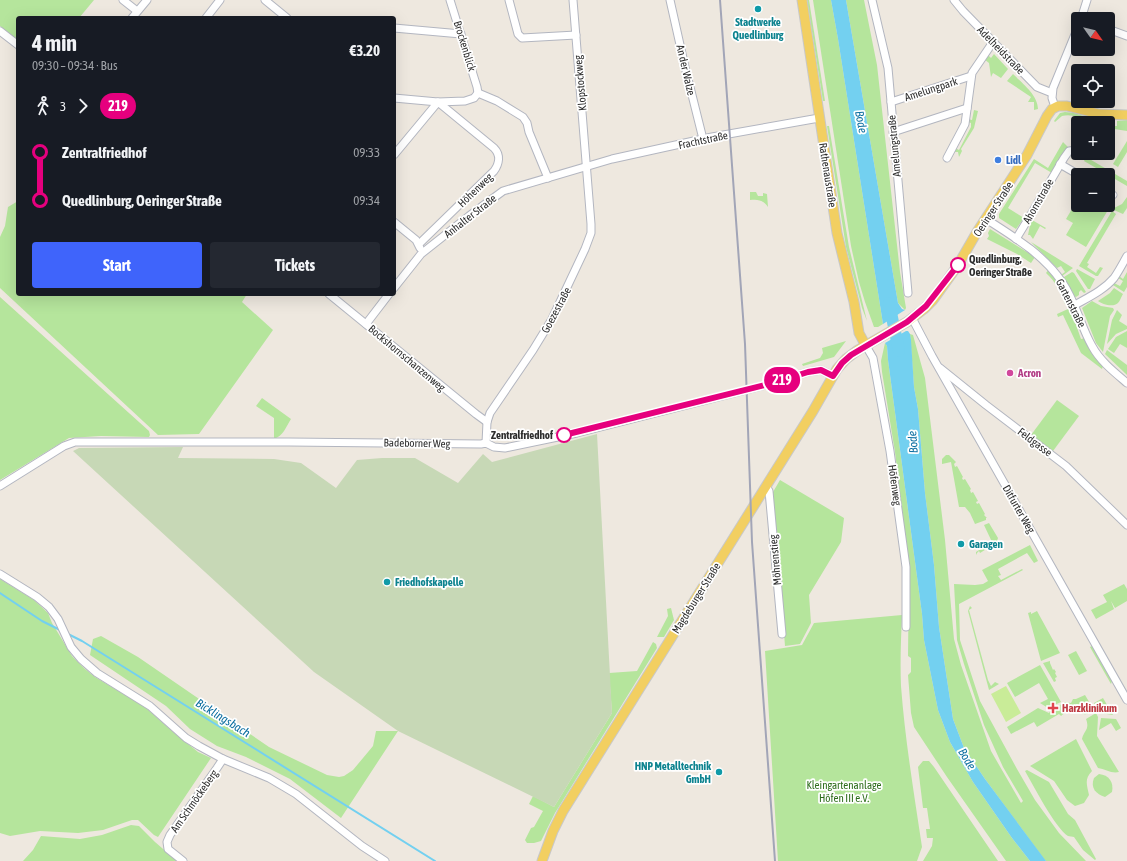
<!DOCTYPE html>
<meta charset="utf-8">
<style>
body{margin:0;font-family:"Asap Condensed",sans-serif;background:#242831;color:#f1f3f6;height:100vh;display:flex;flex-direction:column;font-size:15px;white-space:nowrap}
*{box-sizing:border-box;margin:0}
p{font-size:13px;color:#9ea1a6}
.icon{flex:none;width:22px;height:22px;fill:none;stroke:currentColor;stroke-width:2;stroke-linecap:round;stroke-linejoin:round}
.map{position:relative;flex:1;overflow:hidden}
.details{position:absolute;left:16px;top:16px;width:380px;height:280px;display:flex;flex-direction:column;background:#171b24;border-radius:4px;box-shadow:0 4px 16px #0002}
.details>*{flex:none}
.badge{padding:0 8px;border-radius:13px;font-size:14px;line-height:26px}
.needle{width:26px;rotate:124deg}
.tools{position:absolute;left:1071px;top:12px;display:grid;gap:8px}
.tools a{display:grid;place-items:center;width:44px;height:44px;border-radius:4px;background:#171b24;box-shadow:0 4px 16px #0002;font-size:20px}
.map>.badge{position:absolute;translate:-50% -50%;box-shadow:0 0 0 2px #fff}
.legs{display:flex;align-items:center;gap:6px;height:44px;padding:0 16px;font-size:13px}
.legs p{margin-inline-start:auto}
.head{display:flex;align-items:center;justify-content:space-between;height:68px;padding:0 16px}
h1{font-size:22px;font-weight:700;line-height:30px}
.button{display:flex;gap:8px;margin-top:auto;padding:8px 16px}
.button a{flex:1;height:46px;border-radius:4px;background:#3f64fb;color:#fff;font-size:16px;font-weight:700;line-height:46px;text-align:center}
.button a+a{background:#242831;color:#f1f3f6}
ul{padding:0 16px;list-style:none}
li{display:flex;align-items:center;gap:14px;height:48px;font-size:15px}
li i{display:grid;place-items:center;width:6px;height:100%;margin:0 5px;background:currentColor}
li i::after{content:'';width:10px;height:10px;margin:-5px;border:3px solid;border-radius:50%;background:#171b24}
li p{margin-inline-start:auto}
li:first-child i{background:linear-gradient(#0000 50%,currentColor 0)}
li:last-child i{background:linear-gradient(currentColor 50%,#0000 0)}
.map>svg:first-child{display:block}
.green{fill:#b5e59c}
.cemetery{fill:#c7d8b6}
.pitch{fill:#c9ec98}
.water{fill:#73d0f0}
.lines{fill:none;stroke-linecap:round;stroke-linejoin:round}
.stream{stroke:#73d0f0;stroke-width:2}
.river{stroke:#73d0f0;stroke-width:12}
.minor-casing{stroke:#b3b6c0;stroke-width:9}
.major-casing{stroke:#c8c8c8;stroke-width:11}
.minor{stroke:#fff;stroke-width:7}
.major{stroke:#f2cf61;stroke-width:9}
.rail{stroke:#a2a5b7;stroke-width:2}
.line-1-casing{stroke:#fff;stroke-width:9}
.line-1{stroke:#e6007e;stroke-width:6}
.culture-dot{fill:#0f9aa8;stroke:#fff;stroke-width:1.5}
.shop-dot{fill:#3f7fe0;stroke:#fff;stroke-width:1.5}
.stop-1-dot{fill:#fff;stroke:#e6007e;stroke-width:2}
.hotel-dot{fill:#d1479c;stroke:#fff;stroke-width:1.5}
.health-dot{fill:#e0444e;stroke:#fff;stroke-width:1.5}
.labels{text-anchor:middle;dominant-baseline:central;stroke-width:3.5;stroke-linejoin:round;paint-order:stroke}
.culture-label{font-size:11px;font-weight:bold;fill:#0d838f;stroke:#fff;text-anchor:start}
.street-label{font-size:11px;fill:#2d2d2d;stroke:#fff}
.shop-label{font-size:11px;font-weight:bold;fill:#366cbe;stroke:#fff;text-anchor:start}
.stop-label{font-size:11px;font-weight:bold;fill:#2d2d2d;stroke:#fff;text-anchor:start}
.hotel-label{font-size:11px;font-weight:bold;fill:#b23c85;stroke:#fff;text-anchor:start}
.health-label{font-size:11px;font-weight:bold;fill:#be3a42;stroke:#fff;text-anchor:start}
.park-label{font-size:11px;fill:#2c6c1a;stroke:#fff}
.water-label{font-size:12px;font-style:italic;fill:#0d6fa1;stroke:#fff}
</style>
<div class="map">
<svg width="1127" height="861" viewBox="0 0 1127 861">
<rect width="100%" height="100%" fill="#eee8df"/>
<g class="green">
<path d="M0 0H94L79 18H18V40L0 26Z"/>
<path d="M807 0H809L825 101H823Z"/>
<path d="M813 0H831L838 39 883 324 878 327H874L865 302 859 282 851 246Z"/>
<path d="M846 0H864L877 65 900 272 906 308 905 310 898 303Z"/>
<path d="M987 54 991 58 994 54 1008 69 1001 78 993 73 991 77 989 63 984 59Z"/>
<path d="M1013 74C1022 83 1038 95 1038 109L1034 110V102H1028L1031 97 1007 81Z"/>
<path d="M974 110 978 111 974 128 961 149 962 151 959 157 958 152H954L955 148 959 150 971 127V123L968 122V119L972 120Z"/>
<path d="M1065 112 1074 113 1093 119 1112 121V126H1117V121L1127 120V131L1108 128V123H1083L1084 121C1077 116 1070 114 1062 116L1055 122 1054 121 1060 113Z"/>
<path d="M827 126H829L849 247 867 321 862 308 846 247Z"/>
<path d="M1127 141V152L1118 167 1113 164Z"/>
<path d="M1063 142 1068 147 1052 173 1035 163 1008 208 1024 218 1016 229 999 218V214L1034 159 1048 168Z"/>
<path d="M1086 157 1127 181V186L1084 161Z"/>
<path d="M750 192H756L758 196H763V193L767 194 768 207C763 200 758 199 750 200Z"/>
<path d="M1127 197V208L1123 214 1114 210V208L1122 204Z"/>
<path d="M1078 199V205H1101L1108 210 1086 247 1066 235 1073 223 1066 219Z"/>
<path d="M18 201V294H247L242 302 273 330 199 434 158 435 0 288V237L5 226 8 207Z"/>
<path d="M1112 211 1116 214 1087 263 1089 264 1087 267 1096 273 1100 267 1103 268 1098 276H1096L1079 266Z"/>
<path d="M1032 220 1046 228 1045 229 1040 226 1033 239 1030 235H1028L1030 225Z"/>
<path d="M990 229 1035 257 1031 263 1017 254 987 239 989 236 988 233Z"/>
<path d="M1031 242 1073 268 1062 276 1061 275 1065 272 1061 266 1057 268Z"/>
<path d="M1049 269 1056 278 1069 300 1065 304C1061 292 1055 281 1046 273Z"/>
<path d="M1077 269 1095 279 1090 289H1088L1076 271Z"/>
<path d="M1072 272 1074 273 1086 292 1084 293 1081 290 1079 292V295L1076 297 1074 296 1064 279V277Z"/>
<path d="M1127 272V287L1124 292 1113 285 1114 283 1120 286 1123 281 1118 278 1119 276 1123 279Z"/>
<path d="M1114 288 1123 294C1121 297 1120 301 1118 303 1113 308 1102 304 1098 301L1110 293Z"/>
<path d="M0 297 149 431 150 435 149 437 101 436 69 438 0 480Z"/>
<path d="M1092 301 1101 306 1113 308 1114 310 1110 316 1103 352 1096 343 1082 308Z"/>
<path d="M1068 309 1073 310 1078 322H1075L1081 339 1085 338 1103 366 1102 369 1081 353 1063 315 1058 317 1057 314Z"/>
<path d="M1117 310 1122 315 1119 321 1127 326V329L1116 334 1107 344 1112 320Z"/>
<path d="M1127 331V348L1120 344 1114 353 1108 349 1116 337Z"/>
<path d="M910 334 913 335 925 378 945 540 954 639 961 665 991 751 1021 803 1023 801 1003 767 984 725 964 664 957 640 954 584 975 585 983 584 988 581 982 570 1030 545 1038 561 1034 563 1027 553 998 569 1001 575 998 576 1001 580 1022 569 1023 570 959 604 960 640 980 701 1017 769 1035 800 1059 833 1086 861H1046L1044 859 985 779 964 748 953 719 939 627 934 565 925 493 918 409 914 387Z"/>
<path d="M846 341 834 357 803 366 802 364 820 358 823 353 822 348Z"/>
<path d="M885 343 887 346 888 360 922 614 924 640 938 710 950 742 973 782 1012 838 1030 861H1006L947 777 914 727 911 713 908 675 911 672V658L908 656 909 567 895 452 882 372 881 361Z"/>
<path d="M1107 350 1127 365V375L1105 354Z"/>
<path d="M262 398 291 419C286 427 283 436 274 439V418L256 406Z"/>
<path d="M1057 400 1079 416 1053 451 1031 435Z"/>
<path d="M946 455H949L956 462 954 464 955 467 957 466 963 477 962 478 963 480 965 479 971 489 970 490 971 493 973 492 978 501 976 502 977 504 979 503 985 514 984 515 987 518H986V520L975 524 970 513 965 507H959L951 462 942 464V459Z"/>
<path d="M780 480 844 518 841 542 809 595 811 623 800 644 785 646 773 492Z"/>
<path d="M989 523 998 538 996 544 995 543 992 544V546L991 545 988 546V548L980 553 979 551 977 553 976 555V552L992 542 984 525Z"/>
<path d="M0 579 34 600 48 613 52 623 72 656 85 669 95 677 145 707 172 731 198 752 211 758 158 837 154 835 138 820H132L103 830 78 833 40 831 10 836 0 833Z"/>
<path d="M1124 584 1127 589V601L1115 608 1111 601 1114 609 1096 619 1091 610 1107 602 1103 595Z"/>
<path d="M970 606 972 608 969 610 988 680 991 686 995 682 999 684 989 690 968 611Z"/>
<path d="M671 608 674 620 664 637H657L668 616 667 609Z"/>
<path d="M1037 611 1060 653 1041 661 1028 613 1031 612V614Z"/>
<path d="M902 615C901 639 900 662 901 686 905 740 914 793 922 847L917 861H778L765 651 802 645 814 623Z"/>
<path d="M101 636 138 657 269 747 327 775 339 777 344 776 353 770 373 746 376 731H398L341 818 290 779 246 757 217 746 190 729 166 706 90 655 93 639Z"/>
<path d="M653 642 656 644 657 648 555 813 541 841 534 843H527L525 840 531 828 534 827 543 811 529 804 533 796 554 807 612 713 609 673 637 671Z"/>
<path d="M1092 646 1112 681 1111 684 1090 647Z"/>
<path d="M1076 651 1087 671 1079 675 1068 655Z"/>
<path d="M1050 661V663L1053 670 1054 669 1056 672 1055 673 1057 677 1055 678 1056 681 1054 682 1043 663Z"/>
<path d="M1040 665 1061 702 1048 708 1040 703 1048 699 1039 683 1015 697 1007 683Z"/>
<path d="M1085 695 1094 710C1080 720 1084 709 1069 709L1061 716 1059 714 1037 727 1034 722 1011 734 1007 727 1038 708 1049 713 1051 710 1065 702 1071 703 1073 699H1076Z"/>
<path d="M1103 698 1113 715 1100 713 1094 703Z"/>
<path d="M1096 713 1098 717 1097 736 1119 772C1112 774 1105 769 1098 768L1082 739C1084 730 1090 730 1086 719Z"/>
<path d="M1101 718 1116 719 1121 728 1116 731 1111 723 1099 730Z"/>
<path d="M1076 739 1092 771C1084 779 1087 785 1089 795L1084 803 1075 806 1067 800 1054 781 1030 766Z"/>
<path d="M923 761H929L934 767 998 861H923L932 846 933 838H927L926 829H930L927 808H923L918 767Z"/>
<path d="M1027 770 1049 782 1068 814 1075 820 1096 859 1095 860 1083 850 1074 837C1073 837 1069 836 1068 836 1056 829 1033 785 1025 771Z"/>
<path d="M1099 774C1109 775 1114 782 1112 792L1105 797C1096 794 1090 788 1094 778Z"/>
<path d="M131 825 139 826 155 842 177 861H23L33 850 41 836 80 839 102 835Z"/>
</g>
<path class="cemetery" d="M597 434 612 713 554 807 398 731 314 672 73 451 79 448 183 447 178 458 274 459 301 463 336 488 357 460 382 458H415L458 483 483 454 492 462Z"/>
<path class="pitch" d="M1006 686 1021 713 1006 722 991 694Z"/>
<g class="water">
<path d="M831 0H846L898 303 902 309 905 310 883 324 838 39Z"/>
<path d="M906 331H908L910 334 911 340 914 387 918 409 925 493 934 565 939 627 953 719 964 748 985 779 1046 861H1030L1012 838 973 782 950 742 938 710 924 640 922 614 888 360 887 346 885 343Z"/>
</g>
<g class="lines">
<g class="stream">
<path d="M0 593 42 621 60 630"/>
<path d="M68 634 82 641 435 861"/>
</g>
<path class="river" d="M889 303 899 351"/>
<g class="minor-casing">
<g id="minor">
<path d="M123 0 137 11"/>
<path d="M265 0 287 18"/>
<path d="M450 0 477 87 478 93"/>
<path d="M509 0 518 34 522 38 576 35"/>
<path d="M670 0 685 67 703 139"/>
<path d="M872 0 888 68 908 293"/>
<path d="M954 0 963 11 1037 87 1052 93"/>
<path d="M132 18 147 0"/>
<path d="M206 18 220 0"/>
<path d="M1081 19 1087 0"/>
<path d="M394 28 461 34"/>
<path d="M1108 29 1127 36"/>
<path d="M0 31 18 45"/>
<path d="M478 93 497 101 523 117 527 123 529 132 548 178"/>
<path d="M394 98 438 102 465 101 474 98 478 93"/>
<path d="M891 102 971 76"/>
<path d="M1055 107 1052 98 1053 88 1078 27"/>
<path d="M893 132 967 108"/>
<path d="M394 155 438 102 494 148C501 155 499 164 494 171L419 244"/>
<path d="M947 158 965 124 972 73 993 42"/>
<path d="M1060 164 1079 175"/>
<path d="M1108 192 1113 195"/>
<path d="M986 219C1014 237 1043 254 1062 282 1076 302 1080 325 1092 346 1100 361 1114 372 1127 383"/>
<path d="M394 222 416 240 420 248"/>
<path d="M1016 239 1030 216 1064 158 1069 151 1078 150"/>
<path d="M394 288 421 254 469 216 503 191 612 159 712 137 819 118"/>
<path d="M329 294 476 414 487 422"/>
<path d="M1075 305C1089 297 1104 290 1114 278 1119 271 1123 263 1127 256"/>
<path d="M912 318 932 356 1127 700"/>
<path d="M366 324 389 294"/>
<path d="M866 346 873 358 890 451 906 567V627"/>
<path d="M940 368 986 405 1066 466 1127 525"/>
<path d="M486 443 487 422 490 413 533 350 552 319 585 249 591 233V224L573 0"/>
<path d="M0 486 64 446 75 442H289L481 444 486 443 494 447 505 448 577 433 773 383 808 372 821 370 833 376"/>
<path d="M766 486 769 491 782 634"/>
<path d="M0 574 37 597 49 607 58 619 71 647 81 659 97 673 150 706 186 738 199 746 223 759 269 778 296 794 362 846 385 861"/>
<path d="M183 861 168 849 167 842 170 835 217 768 223 759"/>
</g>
</g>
<g class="major-casing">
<g id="major">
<path d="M802 0 837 233 854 302 859 333 866 346"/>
<path d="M542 861 553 831 563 811 813 411 837 369 846 359 858 350 907 322 924 309 933 300 958 265 977 232 1027 155 1047 116 1052 109 1058 106H1067L1099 114 1127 115"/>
</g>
</g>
<use href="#minor" class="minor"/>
<use href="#major" class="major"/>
<path class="rail" d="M720 0 745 344 752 542 775 861"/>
</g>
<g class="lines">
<g class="line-1-casing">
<path id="line-1" d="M564 435 773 383 808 372 821 370 833 376 842 363 851 355 907 322 926 306 958 265"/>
</g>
<use href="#line-1" class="line-1"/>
</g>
<g class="culture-dot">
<circle cx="758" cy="9" r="4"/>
<circle cx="961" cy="544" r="4"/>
<circle cx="387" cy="582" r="4"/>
<circle cx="719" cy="772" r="4"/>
</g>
<circle class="shop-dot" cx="998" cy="160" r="4"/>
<g class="stop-1-dot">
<circle cx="958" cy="265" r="7"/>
<circle cx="564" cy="435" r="7"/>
</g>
<circle class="hotel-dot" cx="1010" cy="373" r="4"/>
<path class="health-dot" d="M1051 702h4v4h4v4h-4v4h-4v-4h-4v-4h4z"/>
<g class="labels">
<g class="culture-label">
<text x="758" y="22" text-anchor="middle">Stadtwerke<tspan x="758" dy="13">Quedlinburg</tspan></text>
<text x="969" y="544">Garagen</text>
<text x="395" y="582">Friedhofskapelle</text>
<text x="711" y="766" text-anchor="end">HNP Metalltechnik<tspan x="711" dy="13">GmbH</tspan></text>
</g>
<g class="street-label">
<text transform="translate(465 46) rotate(73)">Brockenblick</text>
<text transform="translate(1001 50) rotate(46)">Adelheidstraße</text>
<text transform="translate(686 70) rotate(77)">An der Walze</text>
<text transform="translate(580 83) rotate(-95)">Klopstockweg</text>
<text transform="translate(931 89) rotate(-18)">Amelungpark</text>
<text transform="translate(703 140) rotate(-12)">Frachtstraße</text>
<text transform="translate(894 146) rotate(-95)">Amelungstraße</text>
<text transform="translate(828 175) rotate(81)">Rathenaustraße</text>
<text transform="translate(475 190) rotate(-44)">Höhenweg</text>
<text transform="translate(1038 201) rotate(-60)">Ahornstraße</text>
<text transform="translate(993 209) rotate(-57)">Oeringer Straße</text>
<text transform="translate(470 216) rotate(-38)">Anhalter Straße</text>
<text transform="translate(1071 303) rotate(63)">Gartenstraße</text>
<text transform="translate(556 310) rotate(-62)">Goezestraße</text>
<text transform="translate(407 358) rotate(40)">Bockshornschanzenweg</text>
<text transform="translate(1035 442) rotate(37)">Feldgasse</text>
<text transform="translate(417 443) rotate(1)">Badeborner Weg</text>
<text transform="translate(895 485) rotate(82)">Höfenweg</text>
<text transform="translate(1019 509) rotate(60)">Ditfurter Weg</text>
<text transform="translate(775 560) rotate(-95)">Möhrenstieg</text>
<text transform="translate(696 598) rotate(-58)">Magdeburger Straße</text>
<text transform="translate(194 801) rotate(-55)">Am Schmöckeberg</text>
</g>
<g class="shop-label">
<text x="1006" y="160">Lidl</text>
</g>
<g class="stop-label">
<text x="969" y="259">Quedlinburg,<tspan x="969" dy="13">Oeringer Straße</tspan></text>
<text x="553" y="435" text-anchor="end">Zentralfriedhof</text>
</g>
<g class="hotel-label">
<text x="1018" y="373">Acron</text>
</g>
<g class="health-label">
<text x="1062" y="708">Harzklinikum</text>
</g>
<g class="park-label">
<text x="844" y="785">Kleingartenanlage<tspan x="844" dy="13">Höfen III e.V.</tspan></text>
</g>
<g class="water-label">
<text transform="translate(861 122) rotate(79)">Bode</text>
<text transform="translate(913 442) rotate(-94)">Bode</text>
<text transform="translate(223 718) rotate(32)">Bicklingsbach</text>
<text transform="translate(967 759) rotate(59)">Bode</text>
</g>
</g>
</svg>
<div class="tools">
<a><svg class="needle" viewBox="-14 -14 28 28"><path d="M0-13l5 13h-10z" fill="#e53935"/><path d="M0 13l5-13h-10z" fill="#9ea1a6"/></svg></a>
<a><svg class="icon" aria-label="locate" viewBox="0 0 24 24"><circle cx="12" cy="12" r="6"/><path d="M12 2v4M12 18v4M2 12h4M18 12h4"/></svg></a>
<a>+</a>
<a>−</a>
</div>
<b class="badge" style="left:782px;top:380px;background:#e6007e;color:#fff">219</b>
<section class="details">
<div class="head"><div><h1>4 min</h1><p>09:30 – 09:34 · Bus</p></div><b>€3.20</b></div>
<div class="legs"><svg class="icon" aria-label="walk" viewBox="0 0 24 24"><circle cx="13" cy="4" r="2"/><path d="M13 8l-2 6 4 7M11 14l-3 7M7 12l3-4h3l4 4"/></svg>3<svg class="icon" aria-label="forward" viewBox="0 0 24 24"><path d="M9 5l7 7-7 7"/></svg><b class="badge" style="background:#e6007e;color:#fff">219</b></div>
<ul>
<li><i style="color:#e6007e"></i><b>Zentralfriedhof</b><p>09:33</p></li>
<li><i style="color:#e6007e"></i><b>Quedlinburg, Oeringer Straße</b><p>09:34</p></li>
</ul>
<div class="button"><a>Start</a><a>Tickets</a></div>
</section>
</div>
